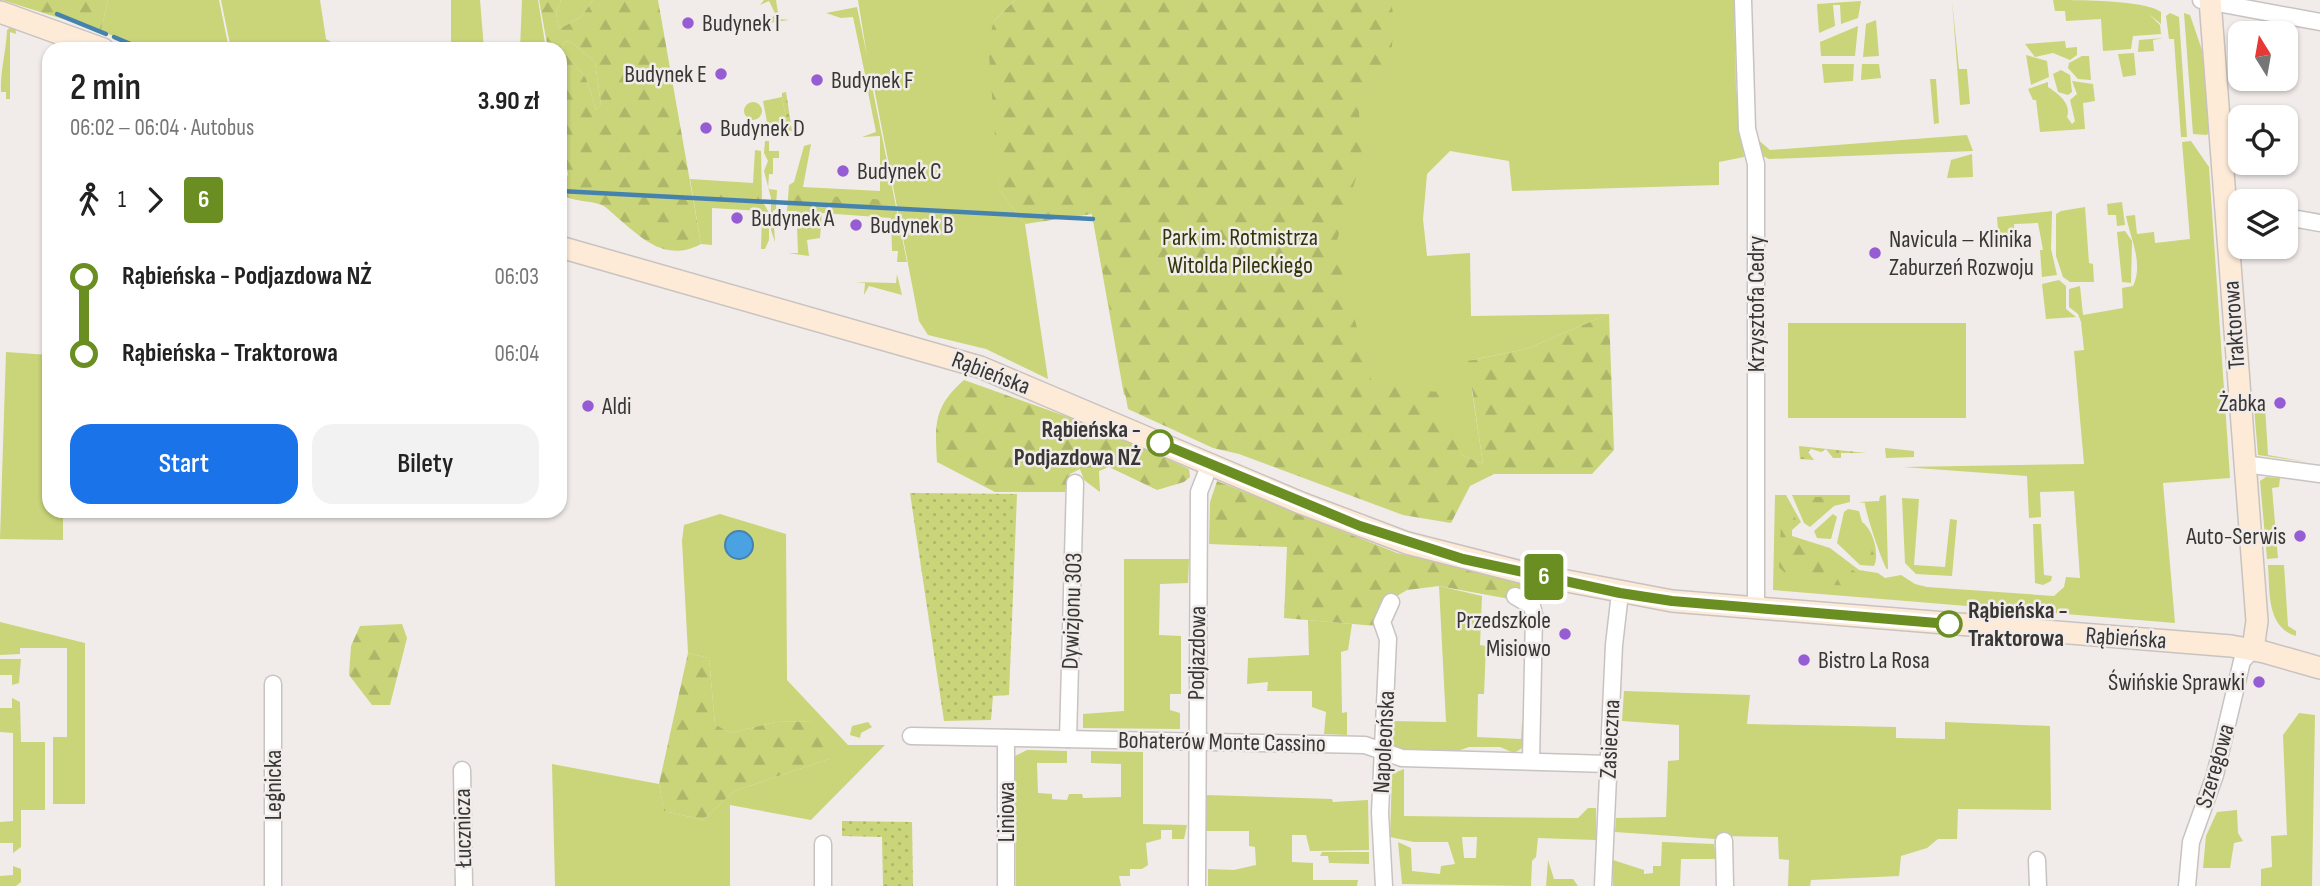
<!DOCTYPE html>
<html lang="pl">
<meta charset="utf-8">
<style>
body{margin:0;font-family:"Sofia Sans Condensed",sans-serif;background:#f2f2f2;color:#222;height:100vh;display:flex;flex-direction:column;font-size:26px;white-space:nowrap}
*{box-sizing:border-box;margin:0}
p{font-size:23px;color:#767676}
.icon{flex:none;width:38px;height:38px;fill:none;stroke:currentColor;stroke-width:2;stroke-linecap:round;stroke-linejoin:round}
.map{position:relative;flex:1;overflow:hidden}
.details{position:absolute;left:42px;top:42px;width:525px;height:476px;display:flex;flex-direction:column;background:#fff;border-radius:21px;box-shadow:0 2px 5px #0004}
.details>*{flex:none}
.badge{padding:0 14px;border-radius:5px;font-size:24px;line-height:46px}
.needle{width:46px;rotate:349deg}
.tools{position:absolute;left:2228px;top:21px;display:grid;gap:14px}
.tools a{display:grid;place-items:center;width:70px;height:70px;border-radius:14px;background:#fff;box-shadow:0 2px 5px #0004;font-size:35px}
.map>.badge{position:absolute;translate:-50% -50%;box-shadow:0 0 0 4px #fff}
.legs{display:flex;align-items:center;gap:10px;height:77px;padding:0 28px;font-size:23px}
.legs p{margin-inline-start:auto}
.headline{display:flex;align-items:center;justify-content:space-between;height:119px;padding:0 28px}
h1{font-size:38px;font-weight:600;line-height:52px}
.action{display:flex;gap:14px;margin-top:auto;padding:14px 28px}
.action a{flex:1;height:80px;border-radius:21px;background:#1a73e8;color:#fff;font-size:28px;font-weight:600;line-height:80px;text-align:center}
.action a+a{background:#f2f2f2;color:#222}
ul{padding:0 28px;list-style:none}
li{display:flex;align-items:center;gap:24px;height:77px;font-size:26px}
li i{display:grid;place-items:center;width:10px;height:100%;margin:0 9px;background:currentColor}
li i::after{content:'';width:18px;height:18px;margin:-9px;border:5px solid;border-radius:50%;background:#fff}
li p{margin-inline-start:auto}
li:first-child i{background:linear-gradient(#0000 50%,currentColor 0)}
li:last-child i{background:linear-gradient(currentColor 50%,#0000 0)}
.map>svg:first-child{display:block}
.green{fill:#cad479;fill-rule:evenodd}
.forest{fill:url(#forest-firs);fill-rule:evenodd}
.garden{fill:url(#garden-dots)}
.water{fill:#4ba2e2;stroke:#4582ae;stroke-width:2}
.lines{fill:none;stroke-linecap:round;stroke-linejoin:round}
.stream{stroke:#4582ae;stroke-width:4.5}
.street-casing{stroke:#c8c3c0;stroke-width:19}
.secondary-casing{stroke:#c8c3c0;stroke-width:24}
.street{stroke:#fff;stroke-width:16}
.secondary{stroke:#fdebd8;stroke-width:21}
.line-1-casing{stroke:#fff;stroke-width:16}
.line-1{stroke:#6b8e23;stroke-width:10}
.poi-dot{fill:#965cd3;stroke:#f1ece9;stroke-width:2.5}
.stop-1-dot{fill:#fff;stroke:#6b8e23;stroke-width:3.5}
.labels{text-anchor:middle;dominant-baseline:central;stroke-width:5;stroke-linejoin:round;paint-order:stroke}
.poi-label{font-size:24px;fill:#383735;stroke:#f1ece9;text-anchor:start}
.park-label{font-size:24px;fill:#303408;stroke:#f1ece9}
.street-label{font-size:24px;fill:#383735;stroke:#f1ece9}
.stop-label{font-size:24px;font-weight:bold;fill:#383735;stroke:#f1ece9;text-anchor:end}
</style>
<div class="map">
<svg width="2320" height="886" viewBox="0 0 2320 886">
<defs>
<pattern id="forest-firs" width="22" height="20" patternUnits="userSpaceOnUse" patternTransform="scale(1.75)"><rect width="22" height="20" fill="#cad479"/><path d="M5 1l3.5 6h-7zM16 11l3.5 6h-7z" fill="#aeb769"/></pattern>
<pattern id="garden-dots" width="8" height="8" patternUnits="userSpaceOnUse" patternTransform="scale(1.75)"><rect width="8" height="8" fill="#cad479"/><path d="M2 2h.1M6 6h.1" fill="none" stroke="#aeb769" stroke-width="1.8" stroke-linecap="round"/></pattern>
</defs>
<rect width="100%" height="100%" fill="#f1ece9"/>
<g class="green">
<path d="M108 0H219L229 49H146L101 31Z"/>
<path d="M221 0H320L326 39 331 42 414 49H231Z"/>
<path d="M451 0H480L484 49H451Z"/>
<path d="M522 0H538L546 49H520Z"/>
<path d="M561 0H593L581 17 559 29 556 13Z"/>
<path d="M764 0H776L779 19 789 20 768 23 766 20 776 15 769 1 760 5Z"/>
<path d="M858 0H1015L994 21 999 190 1025 224 1048 379 986 349 928 335 919 321 872 77 875 72 870 76 907 262H897L898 251H892L891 218 822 213 820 238 807 240 809 256 788 253H798L797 226H787V222H797V211H787L789 185 794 182 804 146 811 144 803 187 880 191V136L862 137 876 132 866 82 856 81 866 79 853 17 841 18 826 13 857 7 867 56Z"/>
<path d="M1054 0H1734L1736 87 1744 157 1719 162V185L1512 191 1509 161 1450 151 1427 174 1423 219 1427 256 1470 253 1471 316 1609 314 1526 349 1472 360V391L1483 464 1462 455 1433 391 1124 395Z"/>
<path d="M1952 0 1959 69H1967L1970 104 1960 105Z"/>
<path d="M2053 0C2076 0 2146 0 2161 12V24L2149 14 2160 25 2161 34 2133 36 2131 49 2103 51 2101 19 2066 21 2065 11H2055Z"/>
<path d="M1861 1 1858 18 1841 24 1840 5H1833L1835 26 1819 33 1817 4Z"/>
<path d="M2170 13 2179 17 2187 137H2181L2174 39H2169L2166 16Z"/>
<path d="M2184 13 2190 15 2204 56 2210 130 2207 135 2193 134Z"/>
<path d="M1876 20 1879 56 1863 57 1866 24Z"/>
<path d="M15 24 16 34 10 32V99H6V92H1C0 71 6 53 7 30Z"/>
<path d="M1858 26 1855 56H1821L1820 42Z"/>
<path d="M2163 38 2153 40 2154 51 2138 52 2139 40Z"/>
<path d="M570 41 595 62 601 104 596 110 586 78 562 50 564 42Z"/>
<path d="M2065 41 2066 48 2077 47V55L2070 60 2053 53 2035 57 2025 44Z"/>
<path d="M2134 53 2136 75 2123 77 2118 54Z"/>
<path d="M2026 55 2047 61 2049 77 2031 85Z"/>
<path d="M2082 56H2089L2091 80 2078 79 2068 68 2069 63Z"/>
<path d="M1822 64H1854L1853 81 1824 83Z"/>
<path d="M1862 64H1879L1881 78 1861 80Z"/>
<path d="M2061 70 2070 75 2072 92 2068 95 2058 92 2053 74Z"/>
<path d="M1930 79H1936L1939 123 1934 124Z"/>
<path d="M2072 81 2093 84 2095 101 2083 103 2085 129 2040 132 2036 100H2033L2028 89 2048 82V87C2057 93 2072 103 2067 117L2072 124 2075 121 2070 100 2077 94Z"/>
<path d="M782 97 788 127H768L763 101Z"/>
<circle cx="753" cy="111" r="9"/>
<path d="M1967 135 1973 151 1769 159 1761 155 1756 138 1770 150Z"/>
<path d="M765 141H769V151H779V158H773V174H769L768 189 777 190 776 209 773 211 775 242 771 230V198L764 171 768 161 764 153Z"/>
<path d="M2191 141 2209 167 2230 478 2163 483 2175 623 1773 590 1775 495H1786L1801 522 1792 530V536L1830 548 1859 570 1878 573 1885 578 1901 575 1915 584 1927 587 2054 596 2064 587 2066 577 2080 578 2074 491 2040 492 2041 517 2029 518 2027 476 1903 467 2084 464 2074 351 2084 350 2081 322 2078 314 2069 307V289L2080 286 2083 315 2123 308 2122 288 2133 286C2144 264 2130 237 2126 216L2135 215 2137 234 2154 232 2155 243 2190 239 2182 142Z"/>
<path d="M755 150 761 151 762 200 769 213V240L765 249H761L762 211 712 208V245L701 244 690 179 753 183Z"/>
<path d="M1972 154 1973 177 1947 178 1951 160Z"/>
<path d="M2122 202 2125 225 2117 226 2116 215H2108L2107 204Z"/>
<path d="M2085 207 2089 263 2093 264 2094 282H2070L2063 277 2056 256V214L2061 211Z"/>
<path d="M2052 211 2051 249 2057 275 2042 277 2040 250H2043L2038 223 2014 224 2015 242 1999 243 1997 217Z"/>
<path d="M2125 231 2132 241 2131 283 2122 282 2117 232Z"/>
<path d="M897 274 902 295 869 286 864 295 865 283 855 282 896 283Z"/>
<path d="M2059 280 2066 286V309L2076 317 2046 319 2042 284Z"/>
<rect x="1788" y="323" width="178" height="95"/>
<path d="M6 352 49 355V511H67L63 514V540L0 539Z"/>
<path d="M2265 406 2268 455 2308 462 2258 455 2254 407Z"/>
<path d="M1885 448 1914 451V457L1886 458Z"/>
<path d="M2266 477 2280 478 2279 487 2272 488 2278 558 2267 559 2260 481Z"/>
<path d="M1792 495H1850V502L1834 506 1810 527 1804 523Z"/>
<path d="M1886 495 1888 569H1887C1883 565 1865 512 1865 503L1859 502 1879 501 1880 496Z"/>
<path d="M1902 498 1919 499 1914 565 1945 567 1950 519 1957 520 1952 576 1916 574 1905 563Z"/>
<path d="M1848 509 1859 511 1862 522C1873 529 1880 555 1874 566L1860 565 1837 543 1844 512Z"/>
<path d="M720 514 786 534 787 680 848 745H885L811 820 730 805V886H555L552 764 659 784 664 811 703 820 734 791 829 759 814 721 775 722 730 733 715 724 709 658 688 653 682 541 684 525Z"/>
<path d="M1833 514 1837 517 1831 539 1817 538 1814 531Z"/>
<path d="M2033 524H2041L2044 575 2052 576 2051 581 2043 585 2035 583Z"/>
<path d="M1124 559H1189L1188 583 1160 584 1159 635 1181 636V694H1170V710L1180 713V729L1083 728V714L1124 711Z"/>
<path d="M2268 565H2284L2288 626 2296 631V636C2266 627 2270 590 2268 565Z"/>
<path d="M1439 586 1482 596 1480 645 1486 646 1484 694H1478L1477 737 1521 739 1522 722 1526 723 1524 747 1514 753 1500 747H1469L1455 752H1402L1393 747 1392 721 1446 722Z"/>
<path d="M1308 620 1352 624 1348 650 1341 652 1342 713 1347 712V735L1324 734 1326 712 1312 707V691H1267L1268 682 1247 684 1248 658 1309 655Z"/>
<path d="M0 622 85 643V804H53V737H67V648H20V654L0 655Z"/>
<path d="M0 659H21L19 683 12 685V675H0Z"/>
<path d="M1624 691 1750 695 1747 724 1896 727V738L1945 739V722L2050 726 2051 810 1958 809 1957 839H1938L1927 848 1901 856 1899 876 1811 880 1810 886H1788L1789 860 1779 859 1778 837 1721 836 1714 844 1716 859H1681L1680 886H1613V860L1644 870V874L1653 873V866H1661L1662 842 1714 844 1715 839 1615 832 1616 818 1666 817 1668 761 1679 760V725L1622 721Z"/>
<path d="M12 698 20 702 21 742H45V810H21V847L13 853V843H0V822L13 821V733L0 732V708H12Z"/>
<path d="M2299 713 2315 715 2312 886H2261V869L2272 867 2271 836 2287 835 2283 735Z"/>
<path d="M868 722 872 727 861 733 860 738 850 735 852 726Z"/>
<path d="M1027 750 1067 751V763H1037L1038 793 1052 794V799L1067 800 1069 794H1082L1083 798 1121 797V764L1091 763V751L1143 752V824L1187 825 1184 839H1172V830H1161V839L1146 843 1148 865 1142 869H1130V876H1119L1121 886H1016L1015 756Z"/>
<path d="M1404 769V816L1578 818 1588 808H1596V840L1538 838 1536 857 1532 861 1531 886 1402 884 1398 842 1411 848 1412 871 1440 874 1441 866 1455 864 1448 842H1414L1390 837 1392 774ZM1462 837H1477L1476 858H1464Z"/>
<path d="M1205 795 1332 799 1333 802 1368 800 1369 850 1310 851 1306 835H1292V862L1313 863V880H1358L1357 886H1208V869L1234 870 1256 865 1255 847 1249 846V831H1205Z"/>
<path d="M2237 810 2238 833 2243 841 2234 843 2230 868H2203L2206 836 2217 812Z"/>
<path d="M1322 852H1369V864L1329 863 1328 856H1320Z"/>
<path d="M1548 860 1554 879H1573L1578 886H1546Z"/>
<path d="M13 866 21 869V882L16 886H0V876L13 875Z"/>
</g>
<g class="forest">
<path d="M2 0H108L101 31Z"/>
<path d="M539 0H561L556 13 559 29 581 17 593 0H658L701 244C667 262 645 241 619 219 614 215 608 208 602 205 588 200 574 202 560 194V181L568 175 560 122V49H548ZM570 41 595 62 601 104 596 110 586 78 562 50 564 42Z"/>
<path d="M1015 0H1391L1394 21 1390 70H1366L1358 98 1362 158 1335 247 1372 383 1438 392 1462 455 1483 464 1468 361 1526 349 1609 314 1614 450 1592 474H1494L1470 486 1451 523 1403 515 1239 454 1213 448 1128 409 1092 214 1025 224 999 190 988 42 994 21Z"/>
<path d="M704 189H741L757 194 762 204 715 201 704 204 699 191Z"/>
<path d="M793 194 887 200 892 211 886 214 821 210 815 216 813 230 803 237 800 209 792 204Z"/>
<path d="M964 380 1110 432 1189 469 1190 477 1184 482 1157 490 1109 467 1099 471 1100 492 1084 480 1080 469 1070 474 1065 492H995L937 462C935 425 933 407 964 380Z"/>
<path d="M1217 481 1397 553 1563 590 1560 604 1520 594 1515 600 1439 586 1407 590 1380 606 1376 626 1284 618 1287 547 1209 544 1210 502Z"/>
<path d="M1806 497H1841L1813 522 1808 520 1799 501Z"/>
<path d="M1782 505H1789L1796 520 1789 536 1810 548 1826 553 1860 575 1857 584C1834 587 1794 585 1779 567Z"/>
<path d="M1867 541 1874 554 1870 565 1862 563 1849 551 1850 547 1864 548Z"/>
<path d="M402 624 407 638 390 705H372L349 675 351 646 360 626Z"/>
<path d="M688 653 709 658 715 724 730 733 775 722 815 721 832 747 829 759 734 791 703 820 664 811 659 784Z"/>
</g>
<g class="garden">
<path d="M786 92 792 131 766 129V125L788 127 782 97V93Z"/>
<path d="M1799 446 1866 453H1841V458H1833L1826 449 1821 452 1811 449 1808 452 1814 460 1800 459Z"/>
<path d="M910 493 1017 494 1009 695 993 696 991 720 944 721Z"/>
<path d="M842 821 912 822 913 886H883L882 837 842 836Z"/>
</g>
<circle class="water" cx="739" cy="545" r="14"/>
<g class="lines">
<g class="stream">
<path d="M57 14 106 34"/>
<path d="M114 37 142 49"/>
<path d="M560 191 1093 219"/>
</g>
<g class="street-casing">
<g id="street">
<path d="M1743 0 1747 129 1756 164V609"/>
<path d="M2201 0 2320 22"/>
<path d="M2286 217 2320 223"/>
<path d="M2244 464 2320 474"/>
<path d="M1515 596 1532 606 1534 614 1531 761"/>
<path d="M273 684V886"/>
<path d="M911 736 1365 745 1402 758 1609 764"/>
<path d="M1006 738V886"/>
<path d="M1068 739 1075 483"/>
<path d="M462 770 464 886"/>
<path d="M1724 841 1725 886"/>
<path d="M823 844V886"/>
<path d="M2037 860 2038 886"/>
<path d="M1197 886 1199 492 1210 464"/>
<path d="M1384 886 1380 813 1388 639 1382 622 1391 602"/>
<path d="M1603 886 1614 645 1620 593"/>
<path d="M2187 886 2191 842 2215 775 2242 661 2253 649"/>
</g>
</g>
<g class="secondary-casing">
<g id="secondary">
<path d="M2210 0 2257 621 2253 649"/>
<path d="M0 12 103 49"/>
<path d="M560 247 980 367 1301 503 1407 543 1525 573 1672 601 2231 646 2264 652 2320 668"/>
</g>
</g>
<use href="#street" class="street"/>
<use href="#secondary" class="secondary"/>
</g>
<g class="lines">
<g class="line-1-casing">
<path id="line-1" d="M1160 443 1360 526 1463 559 1620 593 1672 601 1949 624"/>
</g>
<use href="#line-1" class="line-1"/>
</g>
<g class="poi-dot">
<circle cx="688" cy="23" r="7"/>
<circle cx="721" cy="74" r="7"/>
<circle cx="817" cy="80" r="7"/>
<circle cx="706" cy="128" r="7"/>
<circle cx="843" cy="171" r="7"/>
<circle cx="737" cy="218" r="7"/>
<circle cx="856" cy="225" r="7"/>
<circle cx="1875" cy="253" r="7"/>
<circle cx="2280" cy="403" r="7"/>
<circle cx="588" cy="406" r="7"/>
<circle cx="2300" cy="536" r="7"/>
<circle cx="1565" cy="634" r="7"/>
<circle cx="1804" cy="660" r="7"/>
<circle cx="2259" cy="682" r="7"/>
</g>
<g class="stop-1-dot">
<circle cx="1160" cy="443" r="12"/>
<circle cx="1949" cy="624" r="12"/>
</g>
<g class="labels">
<g class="poi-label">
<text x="702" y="23">Budynek I</text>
<text x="707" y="74" text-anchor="end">Budynek E</text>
<text x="831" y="80">Budynek F</text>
<text x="720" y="128">Budynek D</text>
<text x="857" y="171">Budynek C</text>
<text x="751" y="218">Budynek A</text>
<text x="870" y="225">Budynek B</text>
<text x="1889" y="239">Navicula – Klinika<tspan x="1889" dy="28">Zaburzeń Rozwoju</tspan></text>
<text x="2266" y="403" text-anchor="end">Żabka</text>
<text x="602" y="406">Aldi</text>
<text x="2286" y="536" text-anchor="end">Auto-Serwis</text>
<text x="1551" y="620" text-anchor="end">Przedszkole<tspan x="1551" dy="28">Misiowo</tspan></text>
<text x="1818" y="660">Bistro La Rosa</text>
<text x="2245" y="682" text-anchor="end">Świńskie Sprawki</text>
</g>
<g class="park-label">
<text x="1240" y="237">Park im. Rotmistrza<tspan x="1240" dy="28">Witolda Pileckiego</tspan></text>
</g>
<g class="street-label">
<text transform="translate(1756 304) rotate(-90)">Krzysztofa Cedry</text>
<text transform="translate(2234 325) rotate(-94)">Traktorowa</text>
<text transform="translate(991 373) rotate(21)">Rąbieńska</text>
<text transform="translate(1072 611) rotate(-88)">Dywizjonu 303</text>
<text transform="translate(2126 638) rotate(4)">Rąbieńska</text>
<text transform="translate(1197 653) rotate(-89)">Podjazdowa</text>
<text transform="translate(1610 739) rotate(-87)">Zasieczna</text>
<text transform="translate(1222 742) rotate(1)">Bohaterów Monte Cassino</text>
<text transform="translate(1384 742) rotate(-87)">Napoleońska</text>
<text transform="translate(2215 766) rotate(-74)">Szeregowa</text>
<text transform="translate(273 785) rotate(-90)">Legnicka</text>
<text transform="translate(1006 812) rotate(-90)">Liniowa</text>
<text transform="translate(463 828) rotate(-91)">Łucznicza</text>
</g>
<g class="stop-label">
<text x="1141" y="429">Rąbieńska -<tspan x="1141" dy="28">Podjazdowa NŻ</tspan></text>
<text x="1968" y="610" text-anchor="start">Rąbieńska -<tspan x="1968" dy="28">Traktorowa</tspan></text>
</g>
</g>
</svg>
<div class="tools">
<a><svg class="needle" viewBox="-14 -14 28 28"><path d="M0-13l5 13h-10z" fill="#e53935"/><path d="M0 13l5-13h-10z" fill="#767676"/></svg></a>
<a><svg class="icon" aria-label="locate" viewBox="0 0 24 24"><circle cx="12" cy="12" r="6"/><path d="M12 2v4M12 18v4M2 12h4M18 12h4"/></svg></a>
<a><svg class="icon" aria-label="layers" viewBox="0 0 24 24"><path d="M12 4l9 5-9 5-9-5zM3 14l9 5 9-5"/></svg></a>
</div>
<b class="badge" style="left:1544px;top:577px;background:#6b8e23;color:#fff">6</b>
<section class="details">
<div class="headline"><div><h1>2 min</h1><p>06:02 – 06:04 · Autobus</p></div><b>3.90 zł</b></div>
<div class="legs"><svg class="icon" aria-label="walk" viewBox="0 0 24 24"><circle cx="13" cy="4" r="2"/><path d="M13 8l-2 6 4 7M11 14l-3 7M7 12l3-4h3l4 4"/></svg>1<svg class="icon" aria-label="forward" viewBox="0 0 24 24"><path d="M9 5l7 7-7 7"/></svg><b class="badge" style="background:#6b8e23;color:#fff">6</b></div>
<ul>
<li><i style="color:#6b8e23"></i><b>Rąbieńska - Podjazdowa NŻ</b><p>06:03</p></li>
<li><i style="color:#6b8e23"></i><b>Rąbieńska - Traktorowa</b><p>06:04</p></li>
</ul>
<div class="action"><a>Start</a><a>Bilety</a></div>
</section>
</div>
